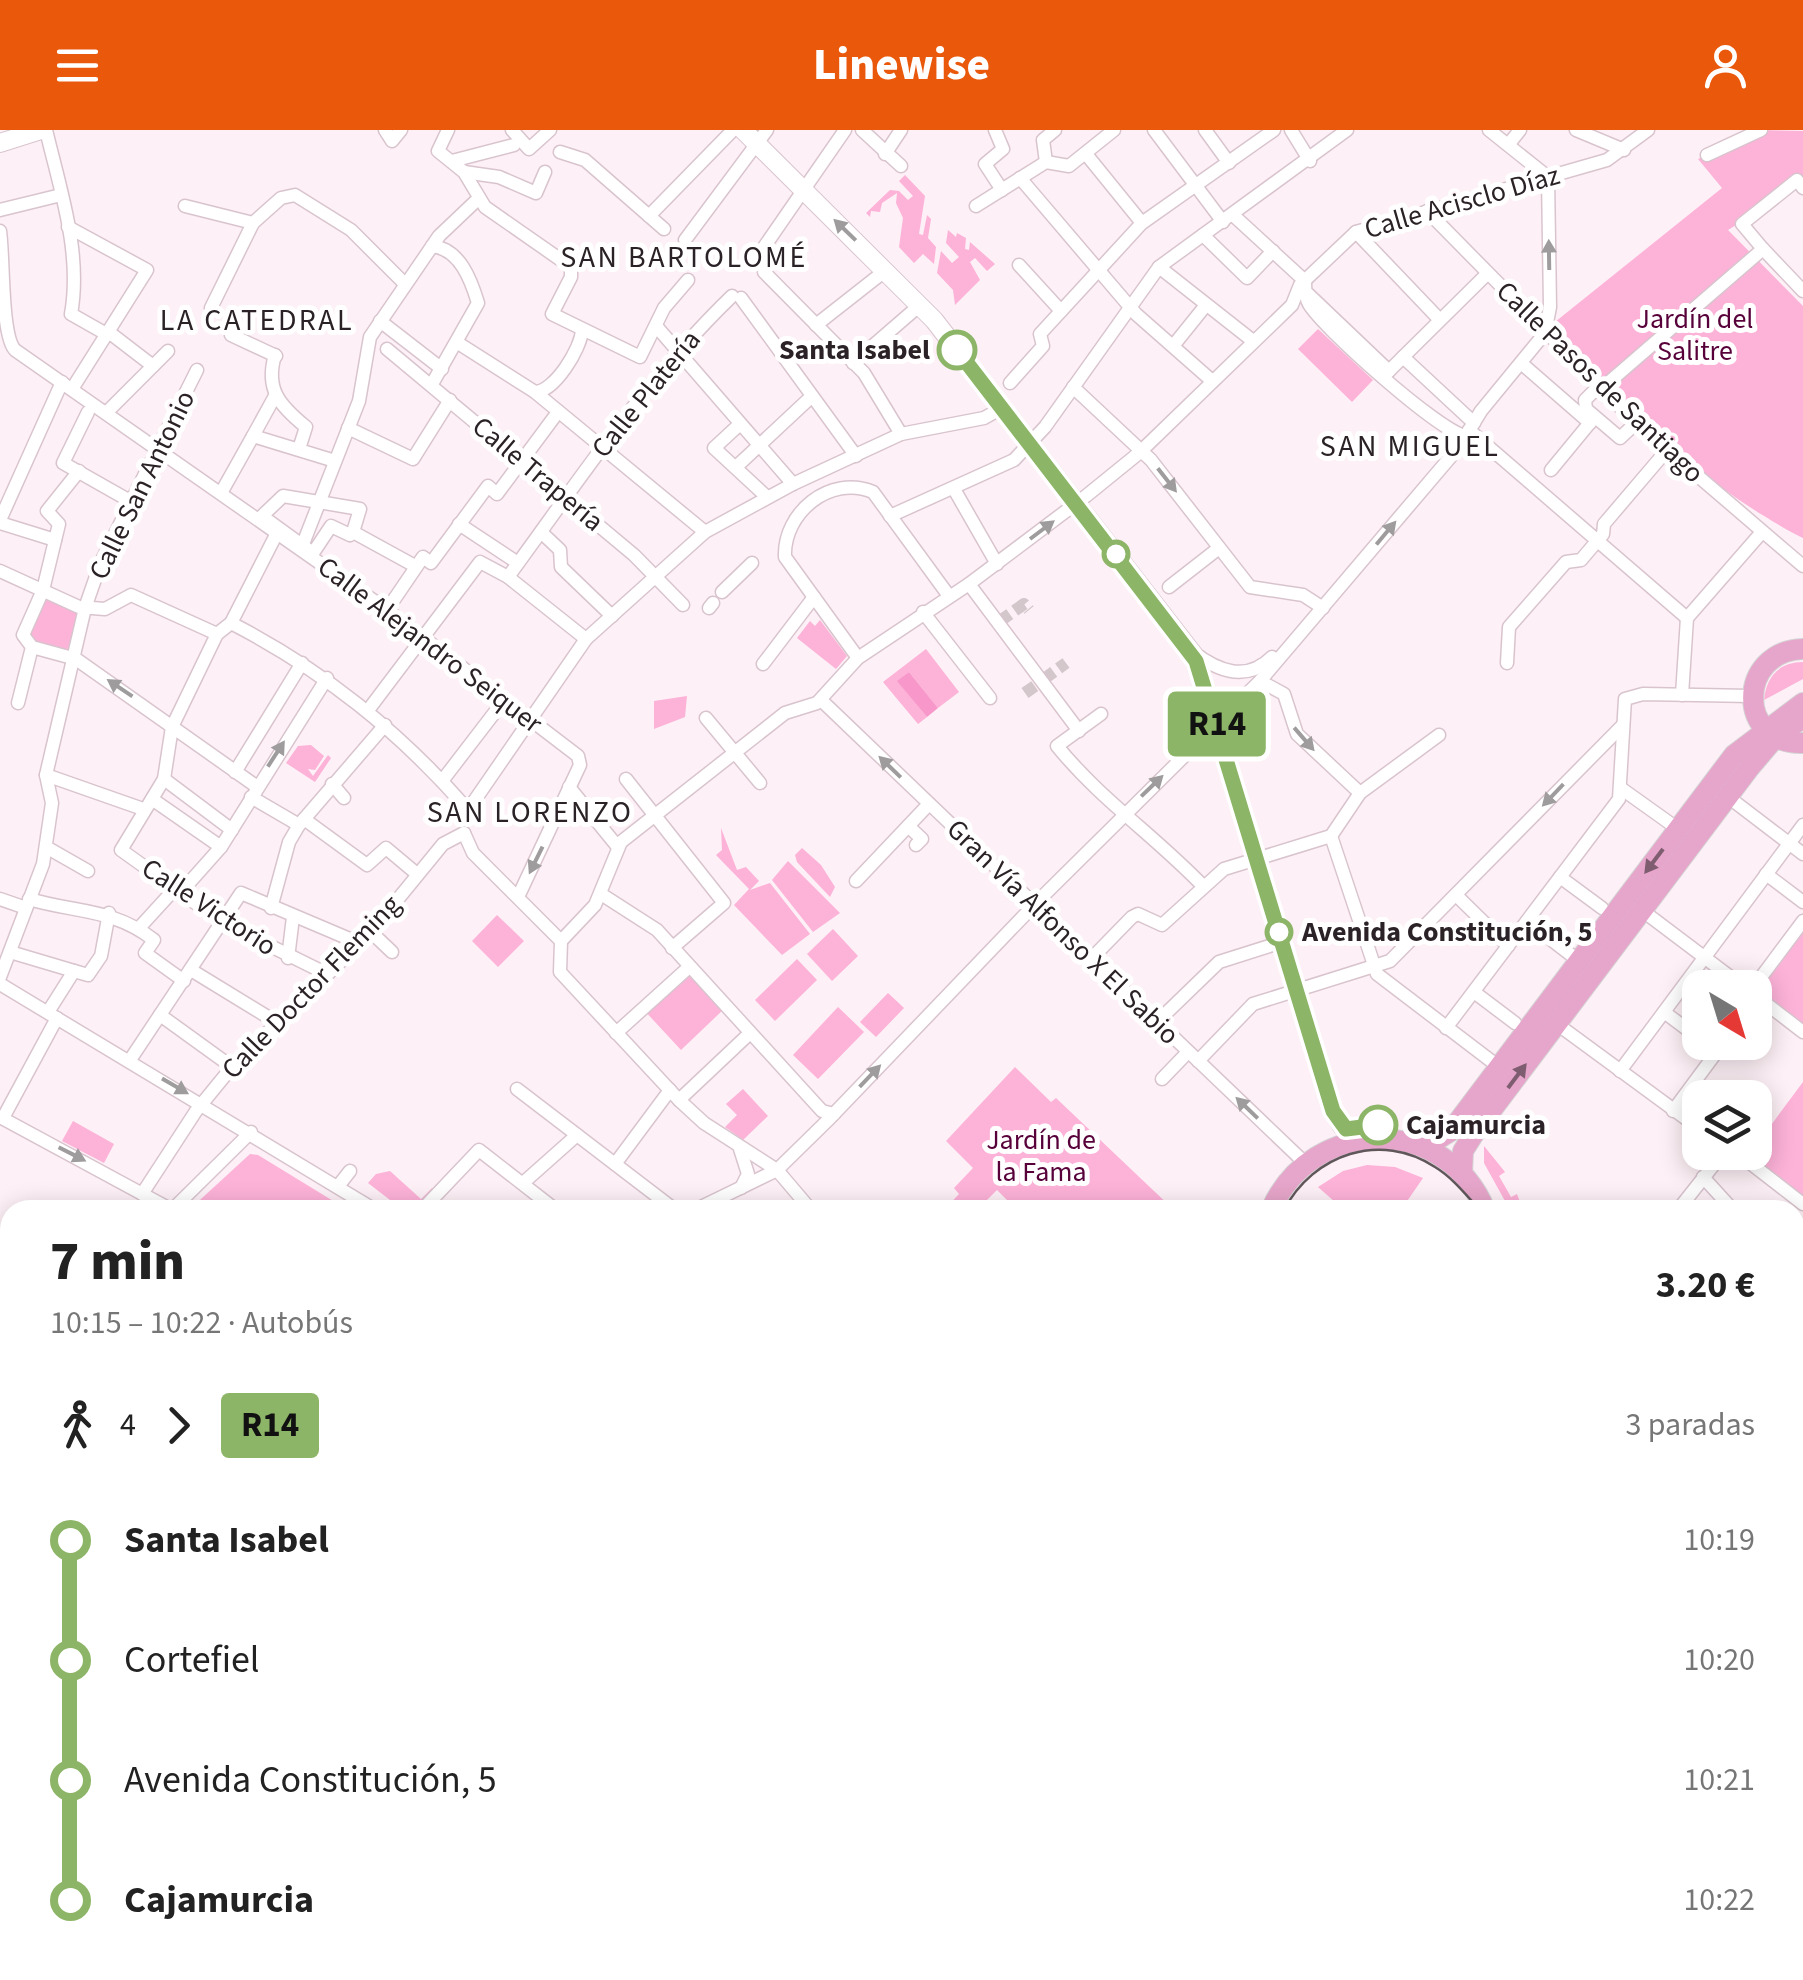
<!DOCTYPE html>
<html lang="es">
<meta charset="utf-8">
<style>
body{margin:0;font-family:"Source Sans 3",sans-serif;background:#f2f2f2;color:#222;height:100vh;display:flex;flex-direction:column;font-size:38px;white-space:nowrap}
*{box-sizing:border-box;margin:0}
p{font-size:32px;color:#767676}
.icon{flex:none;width:55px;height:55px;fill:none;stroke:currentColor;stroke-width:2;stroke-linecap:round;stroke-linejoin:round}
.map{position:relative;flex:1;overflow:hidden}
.panel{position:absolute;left:0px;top:1070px;width:1805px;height:780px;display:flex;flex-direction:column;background:#fff;border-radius:30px 30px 0 0;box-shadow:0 5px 25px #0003}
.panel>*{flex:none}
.badge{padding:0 20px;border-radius:8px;font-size:35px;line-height:65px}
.needle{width:65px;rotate:142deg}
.buttons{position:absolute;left:1682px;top:840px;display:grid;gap:20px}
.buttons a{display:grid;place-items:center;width:90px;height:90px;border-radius:20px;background:#fff;box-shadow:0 5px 25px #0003;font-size:50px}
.map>.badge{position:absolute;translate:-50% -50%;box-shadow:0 0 0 5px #fff}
.legs{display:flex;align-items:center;gap:15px;height:110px;padding:0 50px;font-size:32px}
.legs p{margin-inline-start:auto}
.head{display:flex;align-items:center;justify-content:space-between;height:170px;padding:0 50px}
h1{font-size:55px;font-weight:800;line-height:75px}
ul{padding:0 50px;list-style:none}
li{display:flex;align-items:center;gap:35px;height:120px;font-size:38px}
li i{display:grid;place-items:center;width:15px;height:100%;margin:0 12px;background:currentColor}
li i::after{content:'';width:25px;height:25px;margin:-12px;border:8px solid;border-radius:50%;background:#fff}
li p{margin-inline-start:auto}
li:first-child i{background:linear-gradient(#0000 50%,currentColor 0)}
li:last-child i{background:linear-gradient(currentColor 50%,#0000 0)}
header{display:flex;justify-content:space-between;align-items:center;height:130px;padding:0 50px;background:#ea580c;color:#fff;font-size:45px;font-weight:800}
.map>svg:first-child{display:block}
.green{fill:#fdb2d8}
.water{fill:#f797ca}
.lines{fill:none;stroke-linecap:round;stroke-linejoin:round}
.street-tunnel{stroke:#d3c7cc;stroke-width:12;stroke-dasharray:12 6;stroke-linecap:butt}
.primary-tunnel{stroke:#d3c7cc;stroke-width:20;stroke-dasharray:20 10;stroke-linecap:butt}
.street-casing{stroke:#d9c4ce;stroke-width:15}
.secondary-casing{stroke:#d9c4ce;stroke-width:20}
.primary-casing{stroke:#d4d3d4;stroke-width:22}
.street{stroke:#fff;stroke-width:12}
.secondary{stroke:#fff;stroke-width:18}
.primary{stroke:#e6a5ca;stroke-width:20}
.tram{stroke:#60575b;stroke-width:2.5}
.oneway{fill:#9f9c9d}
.oneway2{fill:#7f5d70}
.line-1-casing{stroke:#fff;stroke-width:22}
.line-1{stroke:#8db567;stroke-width:15}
.stop-1-dot{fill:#fff;stroke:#8db567;stroke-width:5}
.labels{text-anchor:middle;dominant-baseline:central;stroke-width:10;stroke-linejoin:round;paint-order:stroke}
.street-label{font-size:28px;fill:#2a2226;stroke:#fff}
.park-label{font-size:28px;fill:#57003a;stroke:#fff}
.stop-label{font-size:28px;font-weight:bold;fill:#2a2226;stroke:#fff;text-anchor:start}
.neighbourhood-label{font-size:30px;letter-spacing:2.5px;fill:#2a2226;stroke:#fff}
</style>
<header><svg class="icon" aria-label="menu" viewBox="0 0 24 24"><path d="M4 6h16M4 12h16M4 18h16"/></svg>Linewise<svg class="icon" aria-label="person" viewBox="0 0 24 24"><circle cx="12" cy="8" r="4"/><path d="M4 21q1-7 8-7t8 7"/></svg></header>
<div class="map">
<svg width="1803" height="1850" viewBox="0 0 1803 1850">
<rect width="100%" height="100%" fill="#fdf0f6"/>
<g class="green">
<path d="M1761 0 1803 1V53L1728 100 1803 176V408C1718 365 1607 273 1555 192L1722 58 1698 29Z"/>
<path d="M905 45 925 66 919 104 923 105 927 85 931 89 928 108 936 117 934 134 923 124 914 133 899 117 903 88 896 73 897 63 882 73 880 82 871 81 870 87 866 83 890 60 899 61 908 70 913 66 899 51Z"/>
<path d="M948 100 956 107 957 103 966 108 965 119 969 120 970 112 995 134 987 141 975 128 970 132 980 150 955 175 953 160 937 143 941 121 952 133 959 127 946 113Z"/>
<path d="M1318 199 1373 250 1352 272 1298 219Z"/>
<path d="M43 460 79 477 76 529 32 517 23 505Z"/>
<path d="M820 490 847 526 836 539 797 508 810 491 815 496Z"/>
<path d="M926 519 959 562 938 578 909 542 898 551 927 587 918 594 883 552Z"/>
<path d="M1803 532V549L1764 570C1766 547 1779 532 1803 532Z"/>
<path d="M687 566 685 587 654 599V571Z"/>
<path d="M311 615 324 626 315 640 308 639 313 646 328 625 331 628 315 652 286 633 298 616Z"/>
<path d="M721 698 737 740 746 737 759 751 750 760 770 753 810 804 782 825 734 775 749 759 716 725 722 720Z"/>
<path d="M802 718 821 735 835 757 830 767 797 732 795 725Z"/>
<path d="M788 731 840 783 813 802 772 750Z"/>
<path d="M497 785 524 811 498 837 472 811Z"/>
<path d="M1803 791V902L1755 865Z"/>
<path d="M833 799 858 826 832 851 807 824Z"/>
<path d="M797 829 817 850 775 891 755 870Z"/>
<path d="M688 838 725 878 681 920 643 879Z"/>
<path d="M888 863 904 878 876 907 860 892Z"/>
<path d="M838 877 864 902 818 949 793 925Z"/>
<path d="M1015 937 1051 972 1056 968 1174 1080H1017L997 1060 977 1080H944L959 1064 954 1058 973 1038 946 1011Z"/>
<path d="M1803 952V1074L1745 1030Z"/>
<path d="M743 959 768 986 743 1010 725 997 737 985 726 974Z"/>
<path d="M73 991 114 1014 104 1033 62 1011Z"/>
<path d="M1484 1016 1505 1042 1499 1046 1511 1067 1517 1064 1523 1080H1510L1484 1033Z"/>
<path d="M250 1024 258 1025 348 1080H189Z"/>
<path d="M1367 1035 1395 1037 1423 1048 1401 1080H1344L1318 1057 1343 1041Z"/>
<path d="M390 1041 421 1069 432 1058 437 1064 422 1080H403L368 1053 376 1044Z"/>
<path d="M1803 1425V1568L1795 1558V1435Z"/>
<path d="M109 1840H300L311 1850H110Z"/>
</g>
<path class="water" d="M909 542 938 578 927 587 897 551Z"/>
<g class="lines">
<g class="street-tunnel">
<path d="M1000 491 1024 474 1029 480"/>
<path d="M1044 549 1066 533"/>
<path d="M1025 563 1039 553"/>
</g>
<path class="primary-tunnel" d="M0 1786 10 1782"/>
<g class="street-casing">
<g id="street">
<path d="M46 0C60 59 82 123 71 184L108 205"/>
<path d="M385 0 392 11 401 0"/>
<path d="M448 0 438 21 464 42 485 77 571 137V147L552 184 640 227 664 178 688 150"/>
<path d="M512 0 529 19 550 0"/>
<path d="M862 0 901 36"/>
<path d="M995 0 1003 19 985 34 1002 60"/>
<path d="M1154 0 1223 92"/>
<path d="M1205 0 1229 33"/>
<path d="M1291 0 1310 31"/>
<path d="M1489 0 1548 47"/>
<path d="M1576 0 1624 20"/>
<path d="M1508 15 1520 0"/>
<path d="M560 22 585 30 664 99"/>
<path d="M885 24 901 0"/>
<path d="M1086 24 1142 93"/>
<path d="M1707 25 1761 0"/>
<path d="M452 31 514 15"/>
<path d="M1046 32 1043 10 1055 0"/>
<path d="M464 42 499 47 536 63 545 42"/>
<path d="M1020 48 1136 184 1211 250"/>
<path d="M185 76 253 93 281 68 295 65 351 100 405 154"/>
<path d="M976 76 1046 32 1069 36 1114 0"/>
<path d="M0 80 61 65"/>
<path d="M1427 81 1636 293 1803 436"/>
<path d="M1233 85 1305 151"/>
<path d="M649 86 733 0"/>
<path d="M68 97 147 140 72 259"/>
<path d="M0 101C4 128 1 205 15 220L387 480 578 626 580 635 518 767"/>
<path d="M1356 102 1439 189"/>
<path d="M1203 105 1247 148 1273 121"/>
<path d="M685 110 767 0"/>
<path d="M1763 119 1803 161"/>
<path d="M753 133 845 0"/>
<path d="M1019 135 1061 181"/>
<path d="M1159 137 1253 211"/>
<path d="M764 142 864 243 901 304"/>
<path d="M1305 151C1305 158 1305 168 1309 174 1325 200 1439 301 1465 306"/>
<path d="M1306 162 1389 241"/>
<path d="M741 168 856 326"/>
<path d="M211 178 253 93"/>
<path d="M380 191 442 239"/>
<path d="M816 195 886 140"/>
<path d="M656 196 793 354"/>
<path d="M110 203 153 236"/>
<path d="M231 205 276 226"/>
<path d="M458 213 535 262 705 402"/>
<path d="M1173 216 1206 175"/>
<path d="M387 219 634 425 683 475"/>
<path d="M275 225C265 259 279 275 306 297L299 319"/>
<path d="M1403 227 1487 144"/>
<path d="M853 233 920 175"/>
<path d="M1521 233 1590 293"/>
<path d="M1383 247 1403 227 1474 293"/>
<path d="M1010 253 1043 216 1040 204 1142 93 1274 0"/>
<path d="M432 254 478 173C471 150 460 119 432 116"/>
<path d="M1599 256 1585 270 1586 279 1620 308 1636 293"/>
<path d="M1073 257 1151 330 1250 457 1303 465 1323 478"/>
<path d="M1601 259 1763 119 1742 94 1797 50 1803 58"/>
<path d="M535 262C554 262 581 219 582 200"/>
<path d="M88 282 63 333 130 371"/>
<path d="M106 283 168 221"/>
<path d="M740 294 714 318 767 367"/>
<path d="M348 298 413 329 450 270"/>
<path d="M1469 300 1687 488"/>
<path d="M253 306 275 266"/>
<path d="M736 337 811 267"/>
<path d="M1551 340 1593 289"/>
<path d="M79 341 47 381 59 394 43 460 23 505 32 517 76 529 256 656"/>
<path d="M954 359 997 434"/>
<path d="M221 363 253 306 335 331"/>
<path d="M283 366 360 379 353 402 350 405 331 396 313 423 262 386Z"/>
<path d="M890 386 1014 330 1045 297 1159 137 1347 0"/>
<path d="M0 390 62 252"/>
<path d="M0 393 55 410"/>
<path d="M459 394 518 433"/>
<path d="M353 402 415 436"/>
<path d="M541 402 560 420 561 437 612 486"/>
<path d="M277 403 231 493 217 504 172 597 164 649 121 720 222 792 325 843"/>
<path d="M301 419 359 271 370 207 439 106 479 68"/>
<path d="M0 441 79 477 105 479 131 465 217 504"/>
<path d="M508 447C580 349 645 250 732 166"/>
<path d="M969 454 1079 601"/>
<path d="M1169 457 1219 418"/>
<path d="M722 462 752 433"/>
<path d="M391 474 423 427 431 433 488 356 497 364 558 282"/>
<path d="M709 478 713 473"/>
<path d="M923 482 990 568"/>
<path d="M1687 488 1762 402"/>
<path d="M231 493C324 541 399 601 468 680"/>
<path d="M1193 522C1219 542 1247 552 1272 527"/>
<path d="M858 528 785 427C783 383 830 344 873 362L949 466"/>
<path d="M1507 533 1509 497 1566 432 1581 430 1603 404 1604 394 1667 320"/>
<path d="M763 534 814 467"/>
<path d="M1260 551 1284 564 1297 604 1360 663"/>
<path d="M1682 565 1687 488"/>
<path d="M821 570 1305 1033"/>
<path d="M18 573 32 517"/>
<path d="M369 579 480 432 508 447 586 509"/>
<path d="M1101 584 1057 616C1101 670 1155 706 1203 756"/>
<path d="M706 588 760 653"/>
<path d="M235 642 302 533"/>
<path d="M46 645 143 679"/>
<path d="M164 649 232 700"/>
<path d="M626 649 724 773 672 818"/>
<path d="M442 651 505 569"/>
<path d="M332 654 344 668"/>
<path d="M569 657 617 716"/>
<path d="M1622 659 1678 699"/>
<path d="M1727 666 1803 724"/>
<path d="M251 667 299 695"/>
<path d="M152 669 221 717"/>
<path d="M468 680 586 509 705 402 793 354 901 304 984 288 1002 278"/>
<path d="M304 689 367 735 386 718 417 744"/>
<path d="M908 696 922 709 916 715"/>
<path d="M464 703 473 723 561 811 560 842 679 970 704 993 777 1040 811 1080"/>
<path d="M1331 706 1377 844 1499 937"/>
<path d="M46 717 88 741"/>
<path d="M1766 744 1803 772"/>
<path d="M1560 747 1602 778"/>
<path d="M856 751 929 674"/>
<path d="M601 764 657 800 822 981 834 984"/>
<path d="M1456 765 1508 816"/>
<path d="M0 769 26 778"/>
<path d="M29 769C76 783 113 778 154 810L145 823 184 851"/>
<path d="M271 778 289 712 299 695 385 595"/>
<path d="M1639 778 1745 858"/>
<path d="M1527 791 1579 831"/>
<path d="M139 798 171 763 181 762 221 717 327 548"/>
<path d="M371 802 392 822"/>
<path d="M561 811 595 775 621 712 785 583 817 573 858 528 969 454 1086 366 1139 323 1292 175 1300 155 1356 102 1607 30 1648 0"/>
<path d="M10 822 74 841 48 882"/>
<path d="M288 828 293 787"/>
<path d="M1091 829 1132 787 1138 784 1162 795 1224 739 1331 706 1360 663 1439 605"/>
<path d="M191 840 276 892"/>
<path d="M74 841 88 845 101 826 109 783"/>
<path d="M0 847 43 734 52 673 46 645 85 478 101 432 197 240"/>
<path d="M0 854 375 1080"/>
<path d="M1753 858 1803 791"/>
<path d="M1474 862 1515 893"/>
<path d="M1755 865 1803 902"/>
<path d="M1664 882 1700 909"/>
<path d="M160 885 232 937"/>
<path d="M1157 892 1219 832 1282 812"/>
<path d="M1557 894 1700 999"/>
<path d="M1446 898 1619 669 1625 569 1643 564 1751 566"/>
<path d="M616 903 688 838"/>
<path d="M130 930 241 763 359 813"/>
<path d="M1198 931 1253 874 1390 831 1622 596"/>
<path d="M1620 941 1803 695"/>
<path d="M1162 949 1188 922"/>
<path d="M517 959 675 1080"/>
<path d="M679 970 749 904"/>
<path d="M1673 981 1724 912"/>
<path d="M0 987 172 1080"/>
<path d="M3 988 57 888"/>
<path d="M740 1019 748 1044 741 1058"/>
<path d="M1736 1022 1803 1074"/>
<path d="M615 1034 670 960"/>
<path d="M1703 1047 1733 1080"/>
<path d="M523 1053 577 1005"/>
<path d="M339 1055 350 1041"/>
<path d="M142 1064 196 981 232 937 371 802 443 714 464 703"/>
<path d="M172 1080 251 1002"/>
<path d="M422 1080 479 1020 556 1080"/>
<path d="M695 1080 777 1040 827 991 1040 769 1260 551 1459 317 1481 281 1545 203 1550 177 1548 47"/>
<path d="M1678 1080 1723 1023"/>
<path d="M1795 1147 1803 1156"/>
<path d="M0 1229 10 1220"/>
<path d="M1795 1320 1803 1317"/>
<path d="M0 1358 10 1370"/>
<path d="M1795 1425 1803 1414"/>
<path d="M0 1426 10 1418"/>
<path d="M0 1510 10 1522"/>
<path d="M1795 1570 1803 1580"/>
<path d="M1795 1601 1803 1607"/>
<path d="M0 1607 10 1599"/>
<path d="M1795 1647 1803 1636"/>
<path d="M1795 1725 1803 1731"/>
<path d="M105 1840 106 1850"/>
<path d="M297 1840 307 1850"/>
<path d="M428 1840 439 1850"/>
<path d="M1395 1840 1398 1850"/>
<path d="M1407 1840 1423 1850"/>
<path d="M1520 1840 1539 1850"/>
<path d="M1710 1840 1726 1850"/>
<path d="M497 1850 503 1840"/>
<path d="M550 1850 556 1840"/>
<path d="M666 1850 670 1840"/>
<path d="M730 1850 734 1840"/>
<path d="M936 1850 942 1840"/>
<path d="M1084 1850 1090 1840"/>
<path d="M1247 1850 1249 1840"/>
<path d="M1449 1850 1456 1840"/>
<path d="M1582 1850 1588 1840"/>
<path d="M1654 1850 1660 1840"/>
</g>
</g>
<g class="secondary-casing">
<g id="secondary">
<path d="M743 0 934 190 1193 524 1333 981 1342 996 1366 1008"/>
<path d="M0 13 41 0"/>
<path d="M784 1850 786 1840"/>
</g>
</g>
<g class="primary-casing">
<g id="primary">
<path d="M1803 519C1737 521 1736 615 1803 613"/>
<path d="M1425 1017 1451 1001 1734 625 1803 573"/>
<path d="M1462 1043 1463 1021 1475 1002 1750 637 1773 610 1801 589"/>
<path d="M1271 1080C1311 987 1446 984 1485 1080"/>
<path d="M1795 1210 1803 1213"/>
<path d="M1795 1245 1803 1246"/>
<path d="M0 1771 10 1768"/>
<path d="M0 1811 10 1805"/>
<path d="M797 1840 805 1850"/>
<path d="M912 1840 928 1850"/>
<path d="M852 1850 859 1840"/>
</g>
</g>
<use href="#street" class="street"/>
<use href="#secondary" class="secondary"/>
<use href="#primary" class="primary"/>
<g class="tram">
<path d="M1284 1080C1313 1024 1381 1001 1435 1037 1453 1048 1466 1065 1480 1080"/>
<path d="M1795 1223 1803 1226"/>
<path d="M847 1840 864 1850"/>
<path d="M884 1840 901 1850"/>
</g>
</g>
<defs><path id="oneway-solid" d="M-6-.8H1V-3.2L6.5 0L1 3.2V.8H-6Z" transform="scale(2.5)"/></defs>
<g class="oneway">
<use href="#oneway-solid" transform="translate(845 100) rotate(-136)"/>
<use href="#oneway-solid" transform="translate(1549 125) rotate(-91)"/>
<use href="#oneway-solid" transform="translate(1167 350) rotate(52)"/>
<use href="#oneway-solid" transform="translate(1042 400) rotate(-37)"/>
<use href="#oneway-solid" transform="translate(1386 403) rotate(-50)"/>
<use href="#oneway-solid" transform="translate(120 558) rotate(-146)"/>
<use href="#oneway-solid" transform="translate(1304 609) rotate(49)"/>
<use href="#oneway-solid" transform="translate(276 624) rotate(-57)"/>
<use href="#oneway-solid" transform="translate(890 637) rotate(-136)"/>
<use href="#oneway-solid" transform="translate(1152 656) rotate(-44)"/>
<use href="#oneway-solid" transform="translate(1553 665) rotate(134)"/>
<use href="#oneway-solid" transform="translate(536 730) rotate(116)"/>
<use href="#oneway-solid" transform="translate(870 946) rotate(-46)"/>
<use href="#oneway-solid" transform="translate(175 956) rotate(30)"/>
<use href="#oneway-solid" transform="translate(1247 978) rotate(-136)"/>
<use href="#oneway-solid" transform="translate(72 1024) rotate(27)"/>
</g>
<g class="oneway2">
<use href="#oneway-solid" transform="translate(1654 731) rotate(127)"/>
<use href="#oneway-solid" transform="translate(1517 946) rotate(-53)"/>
</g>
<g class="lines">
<g class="line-1-casing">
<path id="line-1" d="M957 220 1196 531 1333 981 1346 999 1378 995"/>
</g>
<use href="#line-1" class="line-1"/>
</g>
<g class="stop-1-dot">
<circle cx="957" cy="220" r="18"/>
<circle cx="1116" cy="424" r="12"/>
<circle cx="1279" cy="802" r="12"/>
<circle cx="1378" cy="995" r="18"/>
</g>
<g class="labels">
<g class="street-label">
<text transform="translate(1462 72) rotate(-16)">Calle Acisclo Díaz</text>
<text transform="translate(1600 252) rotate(44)">Calle Pasos de Santiago</text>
<text transform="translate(646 264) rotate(-51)">Calle Platería</text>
<text transform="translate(538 344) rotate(40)">Calle Trapería</text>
<text transform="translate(142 355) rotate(-64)">Calle San Antonio</text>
<text transform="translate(430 515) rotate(37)">Calle Alejandro Seiquer</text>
<text transform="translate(209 777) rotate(33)">Calle Victorio</text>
<text transform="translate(1063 802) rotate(44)">Gran Vía Alfonso X El Sabio</text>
<text transform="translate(311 857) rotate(-46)">Calle Doctor Fleming</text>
</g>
<g class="park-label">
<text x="1695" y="189">Jardín del<tspan x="1695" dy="32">Salitre</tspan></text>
<text x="1041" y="1010">Jardín de<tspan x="1041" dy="32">la Fama</tspan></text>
</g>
<g class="stop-label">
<text x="930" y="220" text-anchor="end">Santa Isabel</text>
<text x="1302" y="802">Avenida Constitución, 5</text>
<text x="1406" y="995">Cajamurcia</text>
</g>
<g class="neighbourhood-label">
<text x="684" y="127">SAN BARTOLOMÉ</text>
<text x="257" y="190">LA CATEDRAL</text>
<text x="1410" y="316">SAN MIGUEL</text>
<text x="530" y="682">SAN LORENZO</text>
</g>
</g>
</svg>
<div class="buttons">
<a><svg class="needle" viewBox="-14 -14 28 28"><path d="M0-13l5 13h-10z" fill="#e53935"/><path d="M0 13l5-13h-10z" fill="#767676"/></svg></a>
<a><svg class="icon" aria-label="layers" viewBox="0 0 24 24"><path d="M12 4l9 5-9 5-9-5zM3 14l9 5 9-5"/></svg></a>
</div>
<b class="badge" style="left:1217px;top:594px;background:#8db567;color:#111">R14</b>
<section class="panel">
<div class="head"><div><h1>7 min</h1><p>10:15 – 10:22 · Autobús</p></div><b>3.20 €</b></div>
<div class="legs"><svg class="icon" aria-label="walk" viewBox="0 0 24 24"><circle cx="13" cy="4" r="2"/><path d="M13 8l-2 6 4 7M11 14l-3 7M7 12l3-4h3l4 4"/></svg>4<svg class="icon" aria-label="forward" viewBox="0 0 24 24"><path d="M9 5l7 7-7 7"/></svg><b class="badge" style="background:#8db567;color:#111">R14</b><p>3 paradas</p></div>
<ul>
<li><i style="color:#8db567"></i><b>Santa Isabel</b><p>10:19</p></li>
<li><i style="color:#8db567"></i><span>Cortefiel</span><p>10:20</p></li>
<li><i style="color:#8db567"></i><span>Avenida Constitución, 5</span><p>10:21</p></li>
<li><i style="color:#8db567"></i><b>Cajamurcia</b><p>10:22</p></li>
</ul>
</section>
</div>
